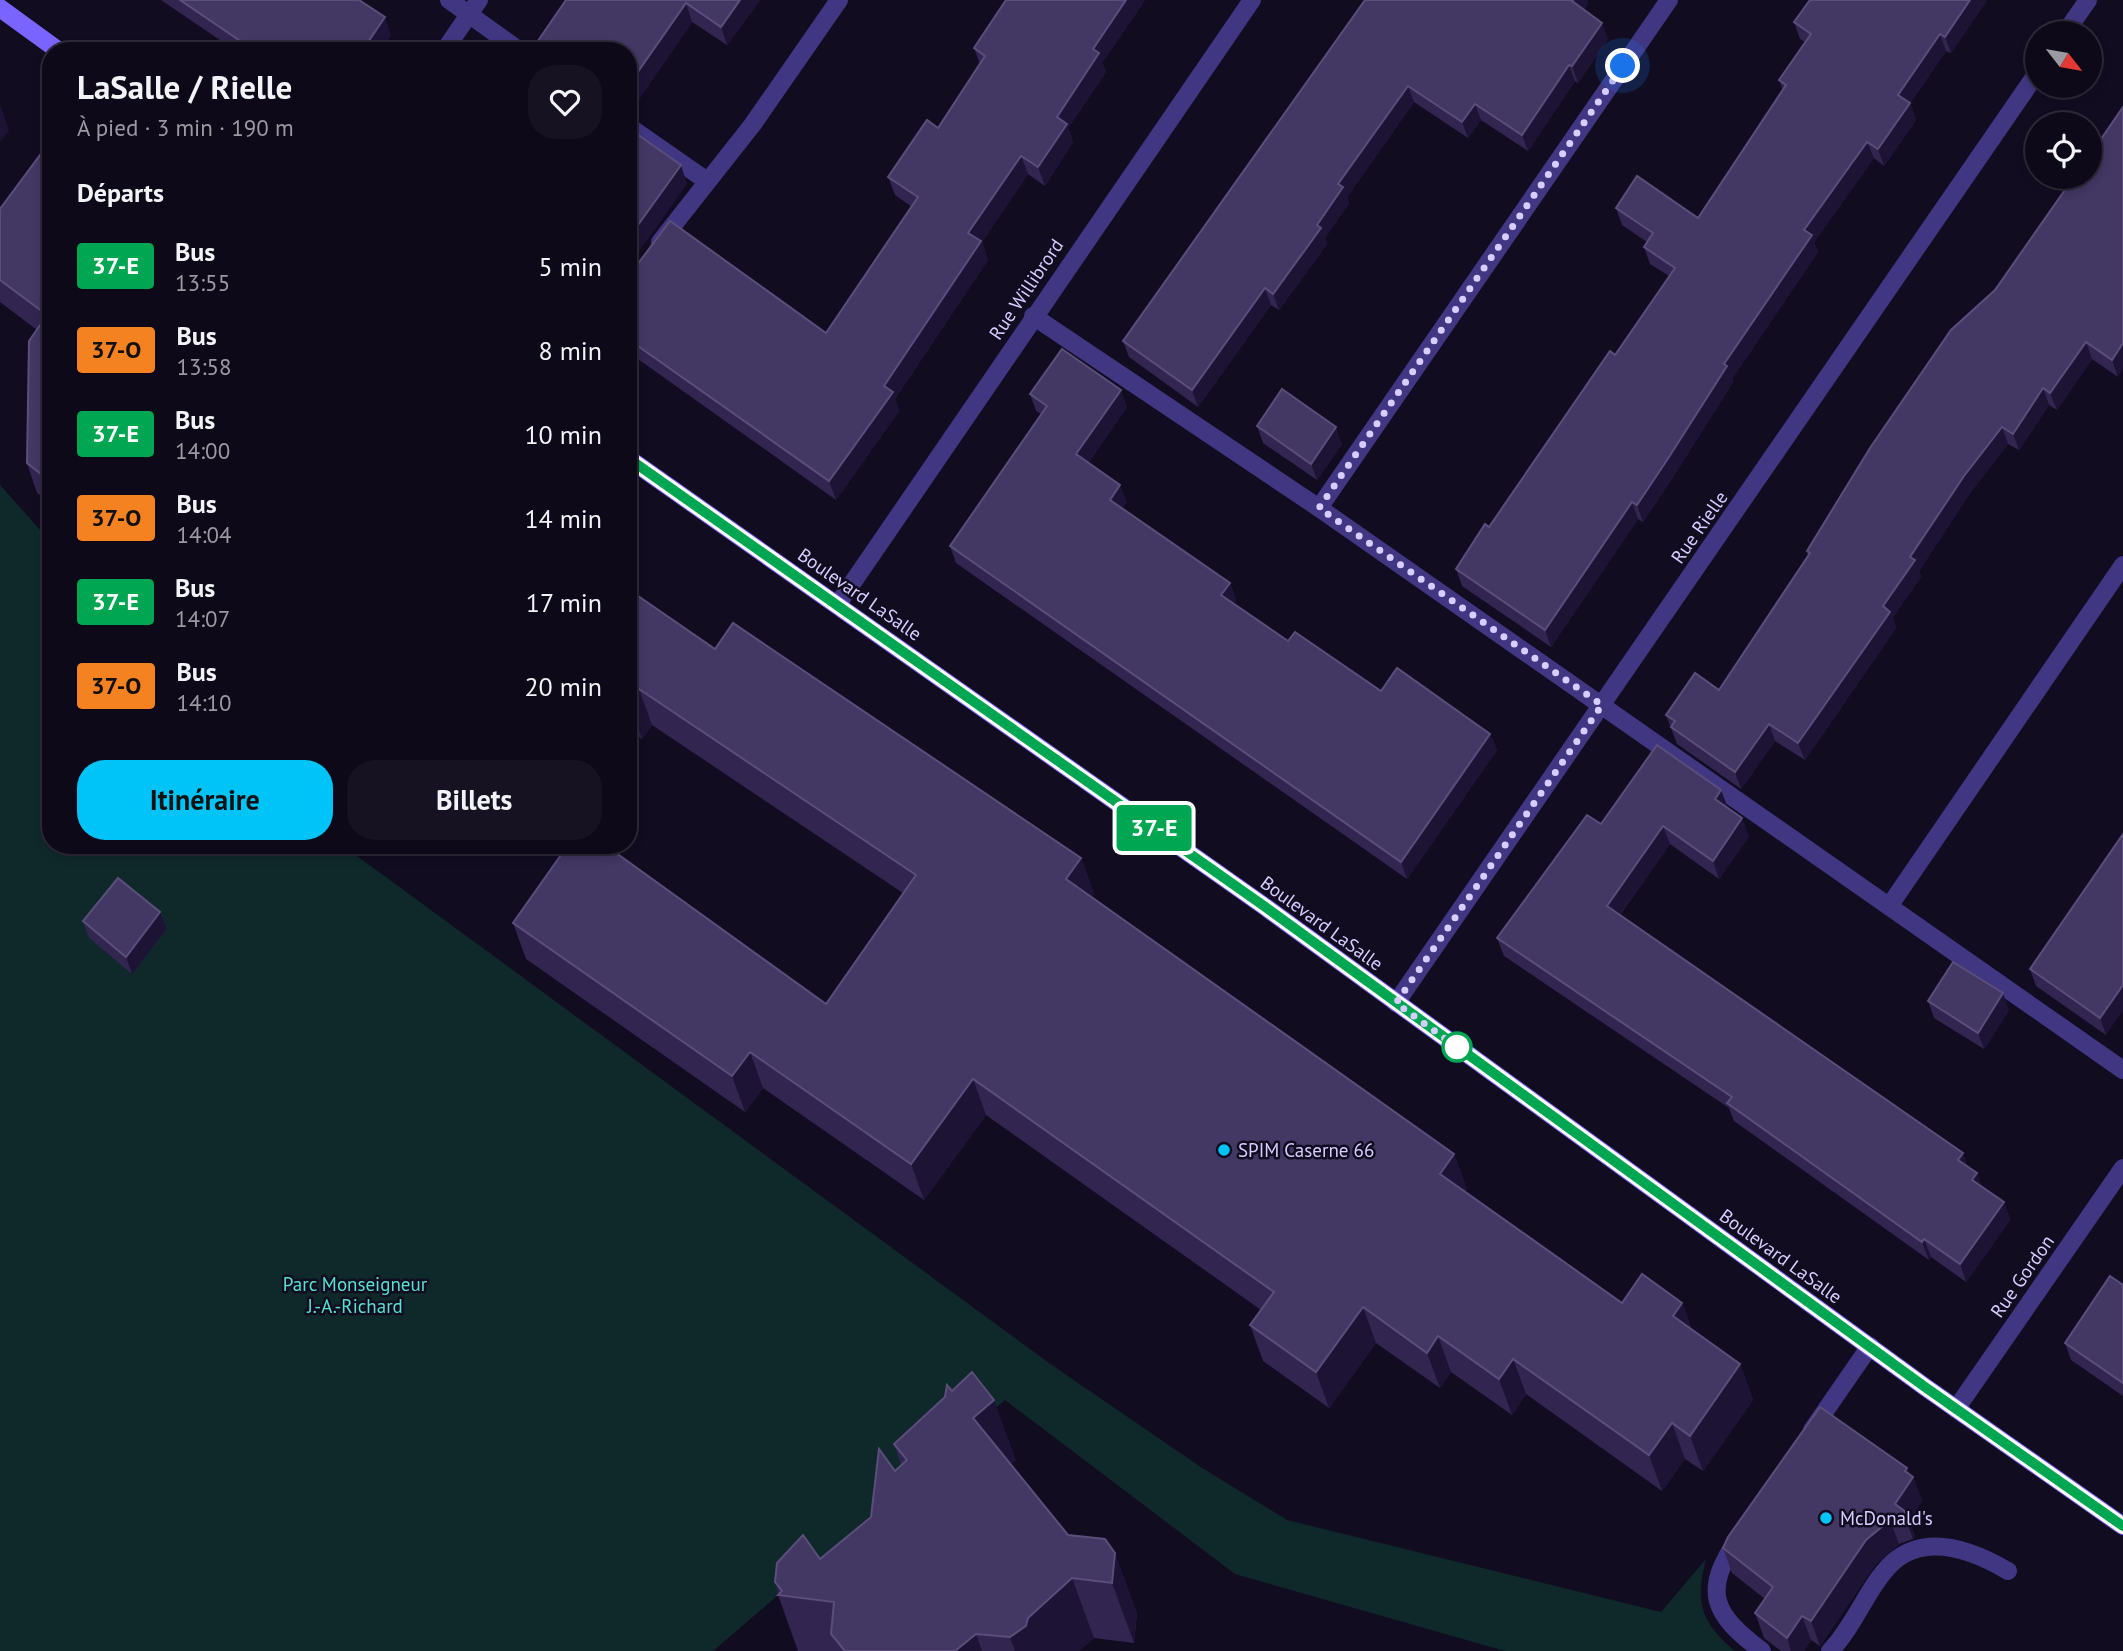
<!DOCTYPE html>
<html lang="fr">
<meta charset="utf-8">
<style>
body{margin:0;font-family:"PT Sans",sans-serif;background:#171222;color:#f1f3f6;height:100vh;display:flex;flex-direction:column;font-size:26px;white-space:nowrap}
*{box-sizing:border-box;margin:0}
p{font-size:23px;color:#9b9aa2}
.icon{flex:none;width:38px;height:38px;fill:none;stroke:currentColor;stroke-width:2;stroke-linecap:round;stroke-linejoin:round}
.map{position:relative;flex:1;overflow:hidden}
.details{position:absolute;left:42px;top:42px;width:595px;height:812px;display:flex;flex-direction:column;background:#0e0919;border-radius:28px;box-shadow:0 4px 10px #0003,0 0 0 2px #2e2a38}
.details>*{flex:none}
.badge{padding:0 14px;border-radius:5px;font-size:24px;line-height:46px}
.needle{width:46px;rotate:121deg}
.controls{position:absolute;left:2025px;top:21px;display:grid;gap:14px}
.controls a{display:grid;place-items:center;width:77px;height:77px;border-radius:50%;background:#0e0919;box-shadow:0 4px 10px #0003,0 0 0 2px #2e2a38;font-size:35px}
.you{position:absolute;width:35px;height:35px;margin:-18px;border:5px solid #fff;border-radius:50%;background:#1a73e8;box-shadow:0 0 0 10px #1a73e833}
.map>.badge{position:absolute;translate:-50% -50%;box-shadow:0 0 0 4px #fff}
h2{padding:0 35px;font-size:26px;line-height:63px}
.round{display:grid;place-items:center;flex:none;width:74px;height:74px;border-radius:28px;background:#171222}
.overview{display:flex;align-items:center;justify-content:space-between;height:119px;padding:0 35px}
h1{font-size:33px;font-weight:700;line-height:52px}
.cta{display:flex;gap:14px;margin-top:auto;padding:14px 35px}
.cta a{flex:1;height:80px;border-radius:28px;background:#00c4f8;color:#111;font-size:28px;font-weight:700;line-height:80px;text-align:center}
.cta a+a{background:#171222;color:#f1f3f6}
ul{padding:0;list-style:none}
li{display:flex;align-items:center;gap:21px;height:84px;padding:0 35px}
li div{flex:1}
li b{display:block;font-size:26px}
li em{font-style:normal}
li .badge{min-width:77px;font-weight:700;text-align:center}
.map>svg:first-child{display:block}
.green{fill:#0f292b}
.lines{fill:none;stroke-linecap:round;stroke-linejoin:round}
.lane{stroke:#413682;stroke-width:18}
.street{stroke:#413682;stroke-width:18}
.secondary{stroke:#7964ff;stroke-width:18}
.wall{fill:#322550}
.shaded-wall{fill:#1d1335}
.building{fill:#433763;stroke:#5b4e7b;stroke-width:2}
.line-casing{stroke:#fff;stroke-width:16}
.line{stroke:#00a651;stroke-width:10}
.walk{stroke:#d8cdff;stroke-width:7;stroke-dasharray:0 12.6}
.stop-dot{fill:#fff;stroke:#00a651;stroke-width:3.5}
.poi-dot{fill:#00c4f8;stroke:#120c21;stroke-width:2.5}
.labels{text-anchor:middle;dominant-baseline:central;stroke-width:5;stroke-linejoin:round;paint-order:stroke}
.street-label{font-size:19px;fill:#d8cdff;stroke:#120c21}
.poi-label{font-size:19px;fill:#d8cdff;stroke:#120c21;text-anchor:start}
.park-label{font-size:19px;fill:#56e2ce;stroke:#120c21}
</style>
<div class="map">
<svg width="2123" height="1651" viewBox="0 0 2123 1651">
<rect width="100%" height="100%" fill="#120c21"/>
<path class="green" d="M0 485 51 542V845H342L1049 1363 1202 1468 1287 1520 1661 1612 1706 1559C1695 1602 1700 1622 1735 1651H1505L1235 1574 1005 1400 713 1651H0Z"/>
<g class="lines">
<g class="lane">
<path d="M449 0 520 51"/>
<path d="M628 126 707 181"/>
<path d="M660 242 753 124 839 0"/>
<path d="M1033 316 1319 508 2123 1070"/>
<path d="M1319 508 1669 0"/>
<path d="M1890 905 2123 565"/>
<path d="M1812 1430 1870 1346"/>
<path d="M1739 1537C1701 1592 1713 1614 1762 1651"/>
<path d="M1830 1651C1854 1627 1868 1586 1892 1563 1926 1532 1974 1551 2008 1571"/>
</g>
<g class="street">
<path d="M2065 33 2088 0"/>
<path d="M444 51 479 0"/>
<path d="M838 604 1252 0"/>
<path d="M1396 1003 2037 73"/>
<path d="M1956 1409 2123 1168"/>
</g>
<g class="secondary">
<path d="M0 8 59 51"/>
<path d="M628 458 1264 906 1925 1387 2123 1526"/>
</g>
</g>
<g class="wall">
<path d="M161 0H359L391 35 380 51H236Z"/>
<path d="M566 0H760L727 45 692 22 630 112 628 111V51Z"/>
<path d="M1006 0H1145L1102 63 1106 72 1068 128 1073 142 1045 186 1028 174 982 242 988 260 895 399 899 411 836 500 628 352V277L826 333 912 207 895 195 888 177 938 128 980 64 974 48Z"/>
<path d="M1365 0H1587L1588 3 1584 10 1608 39 1578 83 1575 81 1528 151 1481 120 1468 138 1414 102 1347 197 1349 203 1325 238 1327 244 1279 310 1271 305 1198 407 1129 357 1123 341Z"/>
<path d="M1987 0 1951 53 1946 51 1910 103 1916 120 1884 166 1874 158 1814 242 1818 252 1732 379 1733 382 1675 474 1643 522 1638 519 1551 647 1462 586 1456 569 1489 527 1615 355 1669 276 1650 264 1644 247 1647 242 1622 225 1616 208 1698 218 1783 91 1779 80 1805 42 1800 39 1794 22Z"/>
<path d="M51 151V503L37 493 27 463 37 330 0 302V209Z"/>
<path d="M2074 177 2118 377 2092 359 2057 410 2049 405 2019 450 2008 444 1970 493 1919 571 1921 577 1893 617 1896 628 1805 760 1775 741 1741 789 1677 744 1666 715 1719 690 1808 556 1807 551 1995 290Z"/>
<path d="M1030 394 1127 407 1088 463 1127 502 1122 508 1230 583 1236 600 1233 603 1288 641 1381 691 1490 734 1497 750 1407 879 956 563 950 546 1041 414 1036 411Z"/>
<path d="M1257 426 1342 444 1317 480 1263 443Z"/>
<path d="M628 589 715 649 1081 858 1094 894 1091 897 1454 1154 1467 1190 1465 1192 1622 1303H1682L1692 1330 1740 1364 1753 1400 1703 1471 1685 1459 1662 1491 1526 1394 1512 1415 1451 1372 1440 1388 1376 1343 1329 1408 1263 1361 1250 1325 1261 1310 986 1115 924 1200 763 1088 745 1112 526 959 513 923 826 1004 903 893 652 725 642 739 628 730Z"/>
<path d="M1728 808 1749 836 1719 879 1670 844 1620 915 1963 1153 1967 1166 1983 1187 2004 1202 2010 1220 1966 1282 1931 1257 1929 1260 1734 1121 1729 1108 1504 956 1497 938 1601 824Z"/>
<path d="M2123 834 2106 1035 2036 986 2030 969Z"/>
<path d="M160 912 167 929 132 974 89 938 83 921Z"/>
<path d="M1928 1001 2009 1010 1984 1049 1934 1018Z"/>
<path d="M2123 1285V1396L2071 1360 2065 1343Z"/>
<path d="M894 1444 1016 1460 1011 1464 1068 1535 1105 1539 1137 1613 1134 1643 1094 1638 1079 1651H798L778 1595 779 1594 775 1582 820 1559 871 1517 895 1471 901 1465Z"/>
<path d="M1907 1468 1910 1475 1913 1477 1922 1501 1909 1521 1915 1536 1913 1539 1899 1544 1875 1565 1820 1646 1811 1640 1804 1651H1781L1764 1638 1755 1613 1765 1599 1732 1573 1723 1548Z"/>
</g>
<g class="shaded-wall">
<path d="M740 0H760L727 45 721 27Z"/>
<path d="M1126 0H1145L1102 63 1106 72 1068 128 1073 142 1045 186 1038 167 1057 117 1093 49Z"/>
<path d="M1573 0H1587L1588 3 1578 18 1572 1Z"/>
<path d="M1970 0H1987L1951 53 1945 37Z"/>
<path d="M686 3 692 22 630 112 628 108V86Z"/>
<path d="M385 17 391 35 380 51H362Z"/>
<path d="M1602 23 1608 39 1578 83 1572 66Z"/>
<path d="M1940 34 1946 51 1904 111 1898 95Z"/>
<path d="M1569 65 1575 81 1528 151 1522 135Z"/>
<path d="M1408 86 1414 102 1347 197 1349 203 1325 238 1327 244 1279 310 1273 294 1338 184Z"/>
<path d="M1910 103 1916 120 1884 166 1878 149Z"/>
<path d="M1475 104 1481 120 1468 138 1462 122Z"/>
<path d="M0 105 9 130 0 142Z"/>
<path d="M1867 142 1874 158 1814 242 1818 252 1732 379 1733 382 1675 474 1643 522 1637 505 1804 230Z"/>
<path d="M1021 156 1028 174 982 242 988 260 895 399 899 411 836 500 829 481 884 386 968 233Z"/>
<path d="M681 165 687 184 628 267V239Z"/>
<path d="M1265 288 1271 305 1198 407 1192 390Z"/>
<path d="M2086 342 2092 359 2057 410 2050 393Z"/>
<path d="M2123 343V369L2118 377 2112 360Z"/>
<path d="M2043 388 2049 405 2019 450 2013 434Z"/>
<path d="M1121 390 1127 407 1082 471 1076 454Z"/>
<path d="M1336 427 1342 444 1317 480 1311 464Z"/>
<path d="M2002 427 2008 444 1970 493 1919 571 1921 577 1893 617 1896 628 1805 760 1798 743 1883 606 1910 557 1964 476Z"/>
<path d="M1120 485 1127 502 1116 516 1110 500Z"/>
<path d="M1632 502 1638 519 1551 647 1545 630Z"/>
<path d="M1230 583 1236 600 1227 611 1221 595Z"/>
<path d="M639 689 652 725 642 739 629 703Z"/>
<path d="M1769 724 1775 741 1741 789 1735 772Z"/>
<path d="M1490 734 1497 750 1407 879 1401 862Z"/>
<path d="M1721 790 1728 808 1715 799Z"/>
<path d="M1742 818 1749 836 1719 879 1713 861Z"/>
<path d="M1663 826 1670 844 1613 924 1607 906Z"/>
<path d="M1081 858 1094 894 1079 915 1066 879Z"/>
<path d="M160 912 167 929 132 974 126 957Z"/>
<path d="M2123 985V1010L2106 1035 2100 1018Z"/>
<path d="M2003 993 2009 1010 1984 1049 1978 1033Z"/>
<path d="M750 1052 763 1088 745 1112 732 1076Z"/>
<path d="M973 1079 986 1115 924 1200 911 1164Z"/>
<path d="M1963 1153 1969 1171 1958 1160Z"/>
<path d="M1454 1154 1467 1190 1453 1210 1440 1174Z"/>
<path d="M1977 1173 1984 1191 1972 1180Z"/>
<path d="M2004 1202 2010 1220 1966 1282 1960 1264Z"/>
<path d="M1924 1239 1931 1257 1929 1260 1922 1242Z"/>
<path d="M1682 1303 1695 1338 1673 1316Z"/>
<path d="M1363 1307 1376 1343 1329 1408 1316 1372Z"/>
<path d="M1438 1336 1451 1372 1440 1388 1427 1353Z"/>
<path d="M1513 1359 1526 1394 1512 1415 1499 1379Z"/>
<path d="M1740 1364 1753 1400 1703 1471 1690 1436Z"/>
<path d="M994 1400 1016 1460 995 1478 973 1418Z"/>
<path d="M1672 1423 1685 1459 1662 1491 1649 1455Z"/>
<path d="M1907 1468 1911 1480 1913 1477 1922 1501 1909 1521 1915 1536 1913 1539 1904 1514 1895 1504 1905 1471Z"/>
<path d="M1890 1520 1899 1544 1875 1565 1820 1646 1811 1621 1866 1540Z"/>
<path d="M1115 1553 1137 1613 1134 1643 1112 1583Z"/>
<path d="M1072 1578 1094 1638 1079 1651H1015L1010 1637 1028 1618Z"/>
<path d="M1802 1616 1811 1640 1804 1651H1791L1787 1638Z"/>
<path d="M976 1634 982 1651H955Z"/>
</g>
<g class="building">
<path d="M180 0H359L385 17 362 51H255Z"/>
<path d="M566 0H740L721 27 686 3 628 86V51H531Z"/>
<path d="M1006 0H1126L1093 49 1099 53 1057 117 1067 124 1038 167 1021 156 968 233 981 241 884 386 893 392 829 481 628 339V277L670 221 826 333 918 197 888 177 927 120 938 128 985 56 974 48Z"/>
<path d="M1365 0H1573L1572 1 1602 23 1572 66 1569 65 1522 135 1475 104 1462 122 1408 86 1338 184 1343 187 1317 225 1321 228 1273 294 1265 288 1192 390 1123 341Z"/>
<path d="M1810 0H1970L1945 37 1940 34 1898 95 1910 103 1878 149 1867 142 1804 230 1812 235 1724 364 1727 366 1669 457 1637 505 1632 502 1545 630 1456 569 1485 524 1489 527 1610 351 1615 355 1675 268 1644 247 1653 233 1616 208 1637 176 1698 218 1786 85 1779 80 1811 34 1794 22Z"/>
<path d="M2123 107V343L2112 360 2086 342 2050 393 2043 388 2013 434 2002 427 1964 476 1910 557 1915 560 1883 606 1890 612 1798 743 1769 724 1735 772 1671 727 1675 721 1666 715 1695 673 1719 690 1810 553 1807 551 1870 448 1951 330 1995 290 2074 177H2090V155Z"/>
<path d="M631 130 681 165 628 239V134Z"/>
<path d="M46 147 51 151V482L27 463 29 341 47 315 0 280V209Z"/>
<path d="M1062 349 1121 390 1076 454 1120 485 1110 500 1230 583 1221 595 1288 641 1295 632 1381 691 1397 668 1490 734 1401 862 950 546 1047 406 1030 394Z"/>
<path d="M1282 389 1336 427 1311 464 1257 426Z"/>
<path d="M628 589 715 649 733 623 1081 858 1066 879 1454 1154 1440 1174 1622 1303 1642 1274 1682 1303 1673 1316 1740 1364 1690 1436 1672 1423 1649 1455 1513 1359 1499 1379 1438 1336 1427 1353 1363 1307 1316 1372 1250 1325 1274 1292 973 1079 911 1164 750 1052 732 1076 513 923 568 845H605L826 1004 916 875 639 689 628 703Z"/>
<path d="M1657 745 1721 790 1715 799 1742 818 1713 861 1663 826 1607 906 1963 1153 1958 1160 1977 1173 1972 1180 2004 1202 1960 1264 1924 1239 1922 1242 1727 1103 1732 1097 1497 938 1587 815 1601 824Z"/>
<path d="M2123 834V985L2100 1018 2030 969Z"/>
<path d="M118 878 160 912 126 957 83 921Z"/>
<path d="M1953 962 2003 993 1978 1033 1928 1001Z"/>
<path d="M2110 1276 2123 1285V1383L2065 1343Z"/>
<path d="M972 1372 994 1400 973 1418 1068 1535 1105 1539 1115 1553 1112 1583 1072 1578 1028 1618 1026 1626 1010 1637 976 1634 955 1651H845L831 1634 834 1602 778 1595 782 1591 775 1582 777 1563 803 1535 820 1559 871 1517 879 1449 895 1471 907 1460 894 1444 945 1397 947 1385 952 1391Z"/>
<path d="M1820 1407 1907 1468 1905 1471 1913 1477 1895 1504 1906 1512 1904 1514 1890 1520 1866 1540 1811 1621 1802 1616 1787 1638 1755 1613 1773 1587 1723 1548 1728 1537Z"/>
</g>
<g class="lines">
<g class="line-casing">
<path id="line" d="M628 458 1264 906 1925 1387 2123 1526"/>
</g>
<use href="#line" class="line"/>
<path class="walk" d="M1457 1047 1461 1050 1396 1003 1602 705 1319 508 1623 66"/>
</g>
<circle class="stop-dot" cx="1457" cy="1047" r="14"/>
<g class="poi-dot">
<circle cx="1224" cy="1150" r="7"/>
<circle cx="1826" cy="1518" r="7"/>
</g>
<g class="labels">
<g class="street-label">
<text transform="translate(1026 289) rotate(-56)">Rue Willibrord</text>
<text transform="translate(1699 527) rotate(-55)">Rue Rielle</text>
<text transform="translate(860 594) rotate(35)">Boulevard LaSalle</text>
<text transform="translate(1322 923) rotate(36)">Boulevard LaSalle</text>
<text transform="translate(1781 1256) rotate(36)">Boulevard LaSalle</text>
<text transform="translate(2022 1276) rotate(-55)">Rue Gordon</text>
</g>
<g class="poi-label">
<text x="1238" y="1150">SPIM Caserne 66</text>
<text x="1840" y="1518">McDonald's</text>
</g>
<g class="park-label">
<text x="355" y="1284">Parc Monseigneur<tspan x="355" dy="22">J.-A.-Richard</tspan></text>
</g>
</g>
</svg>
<div class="controls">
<a><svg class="needle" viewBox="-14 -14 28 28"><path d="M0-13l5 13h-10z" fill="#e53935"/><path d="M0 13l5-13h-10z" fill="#9b9aa2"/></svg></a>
<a><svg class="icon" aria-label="locate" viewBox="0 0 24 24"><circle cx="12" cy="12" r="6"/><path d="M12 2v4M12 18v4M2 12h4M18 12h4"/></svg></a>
</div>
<div class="you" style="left:1623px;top:66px"></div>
<b class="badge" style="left:1154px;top:828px;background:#00a651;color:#fff">37-E</b>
<section class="details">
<div class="overview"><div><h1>LaSalle / Rielle</h1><p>À pied · 3 min · 190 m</p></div><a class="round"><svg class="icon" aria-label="heart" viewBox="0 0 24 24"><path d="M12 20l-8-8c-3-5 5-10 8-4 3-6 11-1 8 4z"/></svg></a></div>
<h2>Départs</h2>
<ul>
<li><span class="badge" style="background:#00a651;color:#fff">37-E</span><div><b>Bus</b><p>13:55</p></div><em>5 min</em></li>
<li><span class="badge" style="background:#f58220;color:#111">37-O</span><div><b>Bus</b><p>13:58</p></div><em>8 min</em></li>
<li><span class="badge" style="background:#00a651;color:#fff">37-E</span><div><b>Bus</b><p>14:00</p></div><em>10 min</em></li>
<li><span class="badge" style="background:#f58220;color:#111">37-O</span><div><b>Bus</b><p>14:04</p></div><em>14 min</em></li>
<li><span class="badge" style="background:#00a651;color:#fff">37-E</span><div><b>Bus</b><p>14:07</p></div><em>17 min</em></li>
<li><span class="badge" style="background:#f58220;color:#111">37-O</span><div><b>Bus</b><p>14:10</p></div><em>20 min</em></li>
</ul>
<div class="cta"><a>Itinéraire</a><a>Billets</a></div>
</section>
</div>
